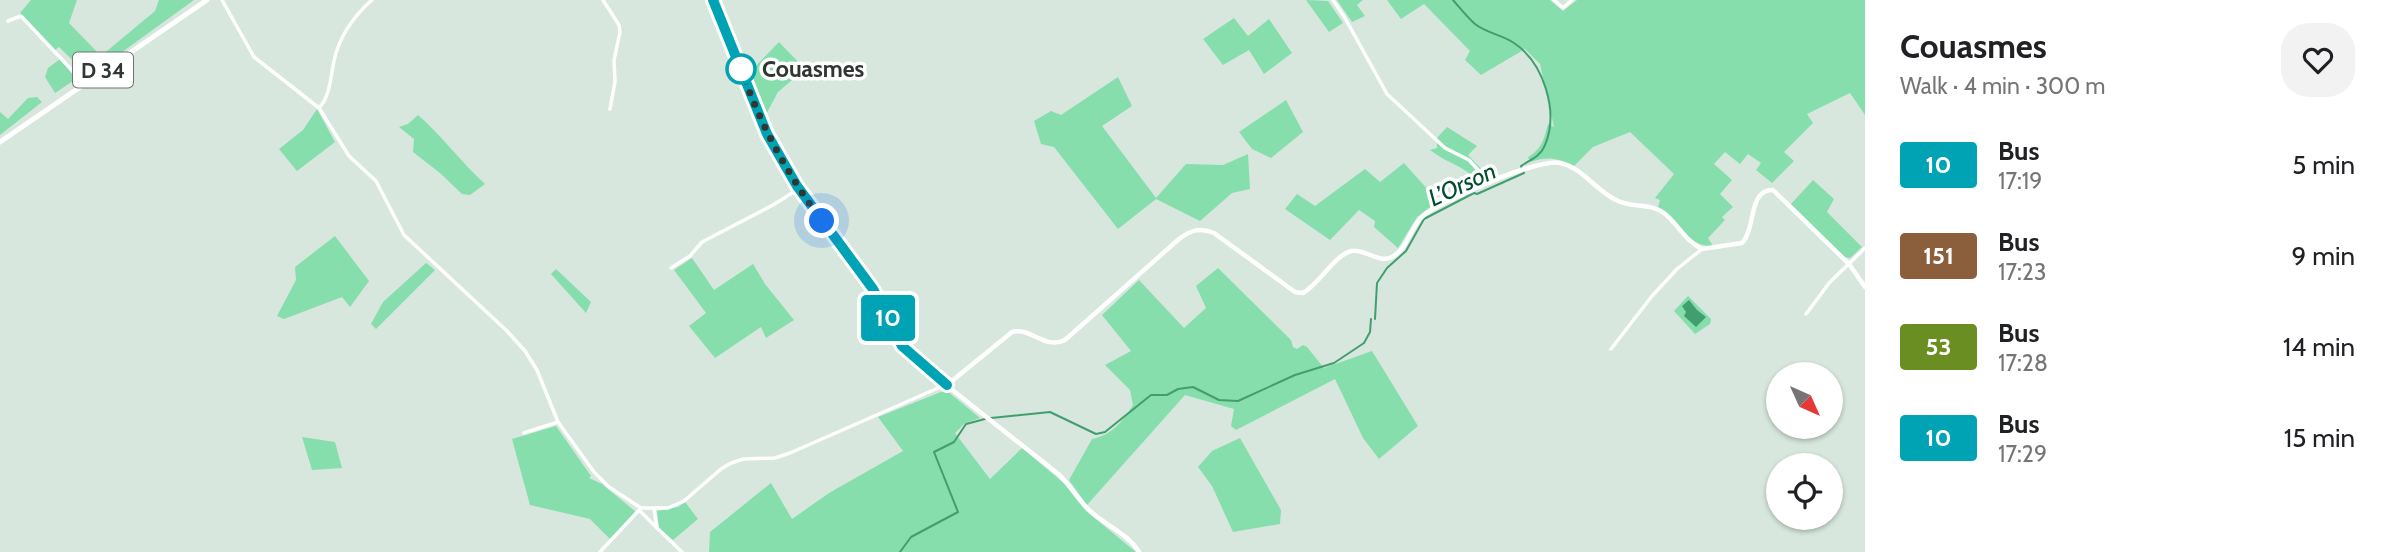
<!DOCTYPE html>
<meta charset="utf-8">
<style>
body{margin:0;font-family:Cabin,sans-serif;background:#f2f2f2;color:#202124;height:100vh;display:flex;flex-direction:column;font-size:26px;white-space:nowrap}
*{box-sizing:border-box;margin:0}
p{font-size:23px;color:#757577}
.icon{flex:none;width:38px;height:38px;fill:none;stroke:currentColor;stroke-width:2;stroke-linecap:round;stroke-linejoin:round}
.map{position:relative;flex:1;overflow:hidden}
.drawer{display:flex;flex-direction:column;background:#fff;width:525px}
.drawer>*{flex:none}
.badge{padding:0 14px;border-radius:5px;font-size:24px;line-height:46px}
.needle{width:46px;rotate:135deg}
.tools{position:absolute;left:1766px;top:362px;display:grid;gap:14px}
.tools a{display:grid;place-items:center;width:77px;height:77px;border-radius:50%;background:#fff;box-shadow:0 2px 5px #0004;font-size:35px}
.you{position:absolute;width:35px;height:35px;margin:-18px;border:5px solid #fff;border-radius:50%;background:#1a73e8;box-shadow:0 0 0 10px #1a73e833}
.map>.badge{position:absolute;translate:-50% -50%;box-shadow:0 0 0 4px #fff}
.round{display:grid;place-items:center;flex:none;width:74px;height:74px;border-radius:28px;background:#f2f2f2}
.headline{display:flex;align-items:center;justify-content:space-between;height:119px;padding:0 35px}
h1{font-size:33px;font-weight:700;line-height:52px}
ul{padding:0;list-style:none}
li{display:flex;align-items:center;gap:21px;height:91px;padding:0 35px}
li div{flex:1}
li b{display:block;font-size:26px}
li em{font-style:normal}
li .badge{min-width:77px;font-weight:700;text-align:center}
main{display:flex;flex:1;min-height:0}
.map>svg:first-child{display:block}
.green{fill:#87dead}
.water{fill:#419e6e}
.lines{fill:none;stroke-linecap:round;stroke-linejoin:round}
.stream{stroke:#419e6e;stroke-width:2}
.minor{stroke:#fff;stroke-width:3.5}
.tertiary{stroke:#fff;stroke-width:4.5}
.primary{stroke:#fff;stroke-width:5}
.line-casing{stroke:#fff;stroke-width:16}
.line{stroke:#00a3b4;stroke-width:10}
.walk{stroke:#303632;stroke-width:7;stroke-dasharray:0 12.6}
.stop-dot{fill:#fff;stroke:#00a3b4;stroke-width:3.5}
.labels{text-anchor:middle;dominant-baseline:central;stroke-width:7;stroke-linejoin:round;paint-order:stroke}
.shield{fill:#fff;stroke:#6e7270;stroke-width:2}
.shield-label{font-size:21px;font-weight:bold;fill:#303632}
.stop-label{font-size:23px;font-weight:bold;fill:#303632;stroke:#fff;text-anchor:start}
.water-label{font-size:24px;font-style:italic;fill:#004d2d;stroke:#fff}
</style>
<main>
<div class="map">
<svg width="1865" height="552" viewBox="0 0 1865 552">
<rect width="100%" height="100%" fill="#d7e7dd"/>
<g class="green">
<path d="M31 0H77L69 23 101 56 155 11 159 0H194L89 76 59 47 55 50 20 13Z"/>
<path d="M1306 0 1328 1 1343 23 1329 32Z"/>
<path d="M1337 0H1363L1357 5 1365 16 1352 22Z"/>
<path d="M1387 0H1550L1563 11 1577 0H1865V115L1850 93 1807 114 1813 123 1784 152 1794 161 1772 183 1756 170 1761 163 1748 154 1740 164 1725 152 1714 164 1732 180 1720 194 1733 207 1722 217 1725 220 1708 238 1713 246C1687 247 1677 220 1658 207L1660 200 1655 198 1674 174 1630 132 1593 147 1574 166C1555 158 1550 156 1530 162L1528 157C1542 149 1544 139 1548 124L1554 127 1540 64 1525 49 1481 75 1465 60 1470 51 1424 4 1401 19Z"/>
<path d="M1234 18 1248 36 1269 19 1292 53 1264 74 1249 50 1223 65 1203 39Z"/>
<path d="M779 42 805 69 778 92 763 120 747 75Z"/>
<path d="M60 59 76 79 55 93 45 77 48 68Z"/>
<path d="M1118 77 1132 106 1102 126 1156 198 1186 164 1223 165 1248 154 1250 189 1232 193 1200 221 1156 199 1118 229 1054 147 1041 144 1034 121 1051 111 1061 115Z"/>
<path d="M37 97 42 102 0 135V112L8 119 28 98Z"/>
<path d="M1286 100 1303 132 1271 158 1252 149 1239 132Z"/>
<path d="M317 109 335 142 297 171 279 149 303 130Z"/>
<path d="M418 115C442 136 461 162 485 184L470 195 462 194 440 173 413 152 414 139 399 127 408 124Z"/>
<path d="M1447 127 1477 146 1468 155 1491 179 1480 184C1468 167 1446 163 1430 150L1437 148V138Z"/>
<path d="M1404 163 1438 201 1417 217 1398 248 1374 227 1375 221 1359 210 1330 240 1285 209 1297 194 1315 206 1365 169 1380 182Z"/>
<path d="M1813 180 1834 199 1827 212 1862 247 1850 258 1844 257 1791 204Z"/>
<path d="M335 236 369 281 350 307 342 297 284 319 277 316 296 280 295 267Z"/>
<path d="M692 258 714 290 753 264 765 284 794 320 766 338 761 327 715 358 689 326 706 313 674 270Z"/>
<path d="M426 263 435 270 376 329 371 324 383 302Z"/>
<path d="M1218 268 1291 340 1293 347 1297 349 1303 345 1307 347 1324 368 1372 351 1418 426 1379 459 1363 438 1335 379 1236 430 1231 426 1234 409 1185 395 1087 505 1069 480 1092 439C1112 435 1122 422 1133 405L1130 390 1105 365 1131 351 1102 315 1139 280 1184 328 1206 308 1196 286Z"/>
<path d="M556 269 591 302 586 313 551 274Z"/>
<path d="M1688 296 1711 319 1710 324 1695 334 1674 311Z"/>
<path d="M946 390 980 418 965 423 955 433 990 479 1022 448 1066 485 1086 511 1136 552H709L710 532 771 483 792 519 829 493 903 451 878 417Z"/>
<path d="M556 426 591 476 589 478 602 484 636 512 610 539 590 519 530 505 512 439Z"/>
<path d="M302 437 335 442 342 468 312 470Z"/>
<path d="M1240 438 1281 510 1280 524 1233 532 1212 486 1198 467 1212 451Z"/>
<path d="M685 502 698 519 673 540 659 528 657 511 678 507Z"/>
</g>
<path class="water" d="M1689 300 1697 310 1706 317 1696 327 1684 316 1686 312 1682 306Z"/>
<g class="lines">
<g class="stream">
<path d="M1375 319 1377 283 1387 268 1406 251 1424 219 1474 193 1477 194 1524 173 1521 166C1530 160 1541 156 1545 145 1559 112 1544 63 1514 43 1503 35 1486 33 1475 24 1467 17 1460 8 1453 0"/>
<path d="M991 418 1050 412 1096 434 1105 432 1151 395H1167L1178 389 1193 387 1219 400 1238 401 1295 375 1334 363 1364 343 1370 332 1371 319"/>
<path d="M900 552 911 537 958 512 934 452 954 442 966 424 985 419"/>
</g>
<g class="minor">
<path d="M222 0 254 57 319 108 349 156 376 181 404 235 507 331 525 351 537 370 558 422 594 472 609 487 641 508H668L684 501 721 469 731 463 744 459 775 458 790 453 945 385"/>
<path d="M603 0 619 25 620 32 614 60 615 82 610 109"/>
<path d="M1333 0 1345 18 1387 94 1445 148 1469 160 1490 183"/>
<path d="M1554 0 1563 8 1572 0"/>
<path d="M8 21 21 16 84 83"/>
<path d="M319 108C333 93 330 68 337 50 344 30 356 14 372 0"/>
<path d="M671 268 690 256 702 242 773 205 792 193 797 186"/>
<path d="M1806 314 1830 282 1865 248"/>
<path d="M1611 349 1652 296 1677 269 1702 249"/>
<path d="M524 433 558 422"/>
<path d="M640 511 657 528 654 509"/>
<path d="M657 528 682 552"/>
<path d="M600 552 641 508"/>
</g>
<g class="tertiary">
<path d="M714 0 772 142 805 198 873 289 902 346 941 381 1057 473C1069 483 1076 497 1087 508 1102 524 1128 533 1139 552"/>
<path d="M947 385 1012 332C1032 327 1044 350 1065 340L1179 239C1191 230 1200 227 1214 233L1295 292 1303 293C1319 284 1334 256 1351 251 1365 248 1378 264 1392 257 1408 249 1410 226 1424 215 1442 200 1540 157 1561 163 1584 169 1597 192 1618 201 1632 208 1651 203 1664 213 1678 224 1685 241 1702 249L1742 243C1756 229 1748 189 1773 190L1849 264 1865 287"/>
</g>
<path class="primary" d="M0 142 207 0"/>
</g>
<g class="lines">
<g class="line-casing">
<path id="line" d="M713 0 767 134 797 186 873 289 902 346 947 385"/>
</g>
<use href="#line" class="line"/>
<path class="walk" d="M741 69C760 124 787 174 822 221"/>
</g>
<circle class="stop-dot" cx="741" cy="69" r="14"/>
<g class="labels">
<rect class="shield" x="73" y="52.5" width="60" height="35" rx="5"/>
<g class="shield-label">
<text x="103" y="70">D 34</text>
</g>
<g class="stop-label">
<text x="762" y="69">Couasmes</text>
</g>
<g class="water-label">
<text transform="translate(1462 184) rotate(-25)">L’Orson</text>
</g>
</g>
</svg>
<div class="tools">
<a><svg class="needle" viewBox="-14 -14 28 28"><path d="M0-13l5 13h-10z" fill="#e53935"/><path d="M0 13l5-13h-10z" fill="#757577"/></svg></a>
<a><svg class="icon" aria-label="locate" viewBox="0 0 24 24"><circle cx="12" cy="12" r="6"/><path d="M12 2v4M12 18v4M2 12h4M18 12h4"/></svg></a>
</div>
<div class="you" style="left:822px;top:221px"></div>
<b class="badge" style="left:888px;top:318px;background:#00a3b4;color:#fff">10</b>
</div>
<section class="drawer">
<div class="headline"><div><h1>Couasmes</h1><p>Walk · 4 min · 300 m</p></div><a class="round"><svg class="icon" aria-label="heart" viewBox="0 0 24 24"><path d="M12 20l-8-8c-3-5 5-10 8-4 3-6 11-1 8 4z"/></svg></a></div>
<ul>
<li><span class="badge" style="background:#00a3b4;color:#fff">10</span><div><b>Bus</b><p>17:19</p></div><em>5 min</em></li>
<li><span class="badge" style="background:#8b5e3c;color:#fff">151</span><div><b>Bus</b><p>17:23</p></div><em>9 min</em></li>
<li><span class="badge" style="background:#6b8e23;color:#fff">53</span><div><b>Bus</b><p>17:28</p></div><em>14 min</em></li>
<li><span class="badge" style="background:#00a3b4;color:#fff">10</span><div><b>Bus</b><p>17:29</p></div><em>15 min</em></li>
</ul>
</section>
</main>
